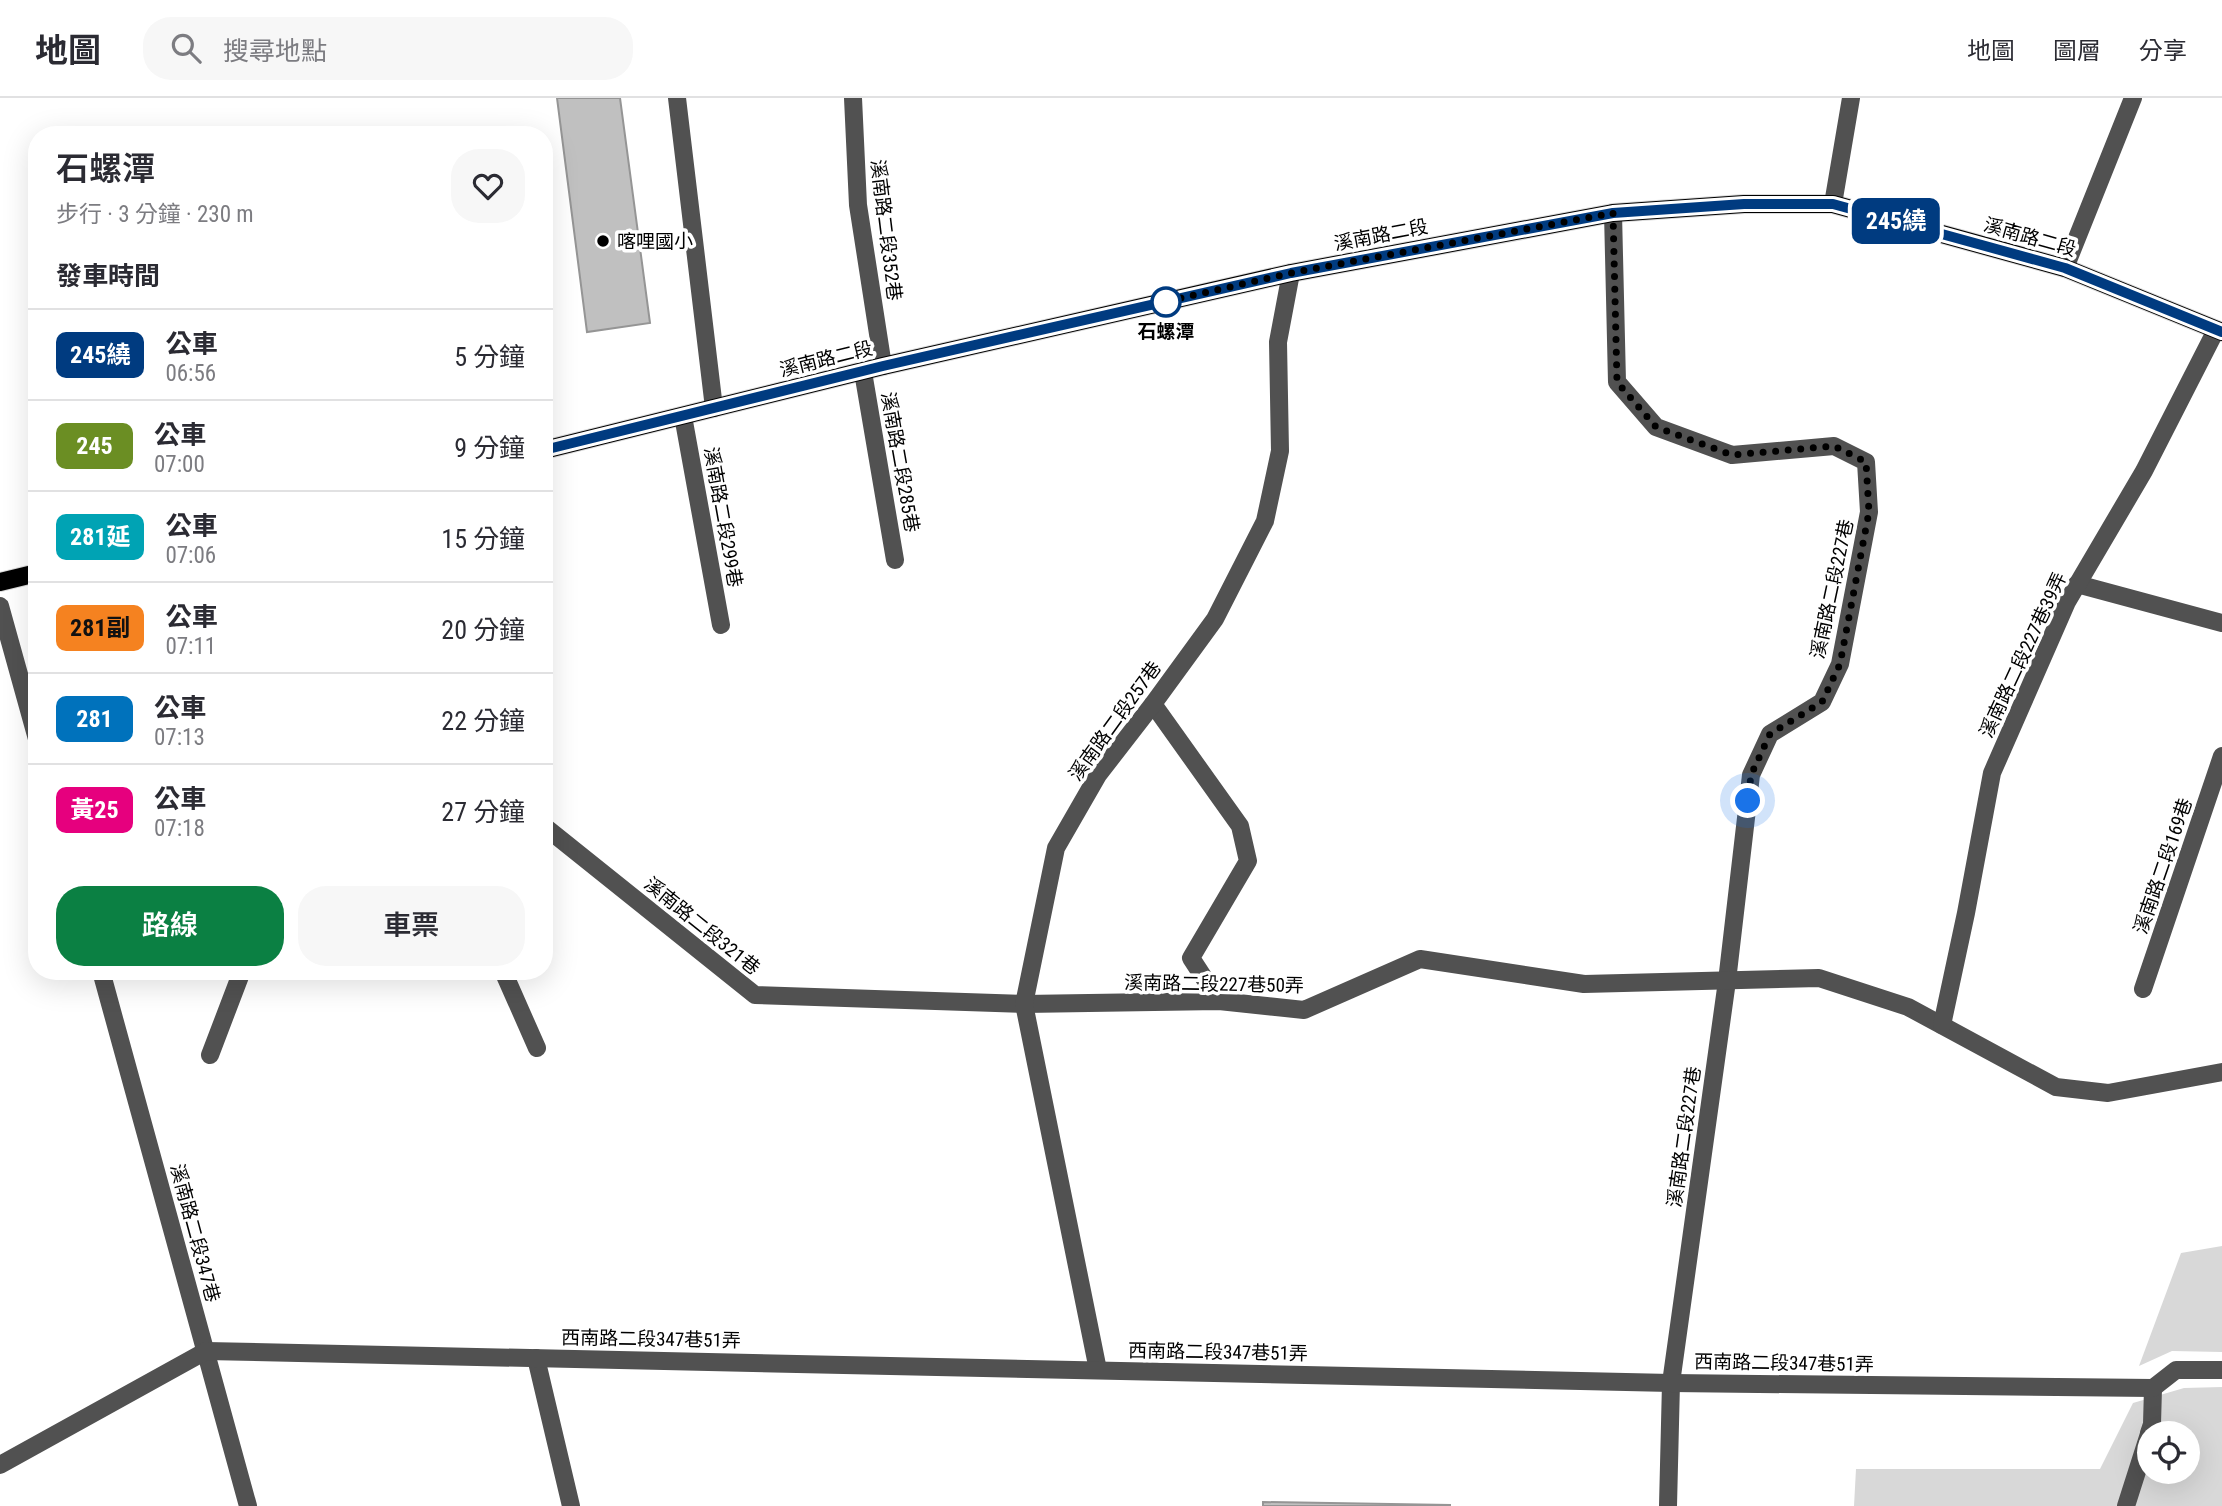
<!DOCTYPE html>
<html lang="zh-TW">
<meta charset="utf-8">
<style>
body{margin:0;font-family:"Roboto Condensed","Noto Sans TC",sans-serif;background:#f7f7f7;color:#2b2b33;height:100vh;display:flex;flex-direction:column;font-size:26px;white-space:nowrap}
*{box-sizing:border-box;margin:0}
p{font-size:23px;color:#7c7c81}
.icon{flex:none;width:38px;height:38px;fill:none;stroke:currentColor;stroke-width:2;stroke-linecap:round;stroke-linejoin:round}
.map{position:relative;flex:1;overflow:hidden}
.details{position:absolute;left:28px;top:28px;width:525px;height:854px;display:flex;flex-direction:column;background:#fff;border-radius:28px;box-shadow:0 7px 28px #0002}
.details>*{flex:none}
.badge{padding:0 14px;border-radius:10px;font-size:24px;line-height:46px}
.tools{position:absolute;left:2137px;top:1323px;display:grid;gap:14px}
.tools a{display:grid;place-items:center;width:63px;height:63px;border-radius:50%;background:#fff;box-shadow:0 7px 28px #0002;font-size:35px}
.you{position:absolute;width:35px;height:35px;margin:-18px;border:5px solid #fff;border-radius:50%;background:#1a73e8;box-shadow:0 0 0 10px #1a73e833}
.map>.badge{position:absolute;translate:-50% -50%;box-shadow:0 0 0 4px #fff}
h2{padding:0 28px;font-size:26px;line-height:63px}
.round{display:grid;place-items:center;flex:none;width:74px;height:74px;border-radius:28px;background:#f7f7f7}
.summary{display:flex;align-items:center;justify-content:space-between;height:119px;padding:0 28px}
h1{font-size:33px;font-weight:600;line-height:52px}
.action{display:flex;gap:14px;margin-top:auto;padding:14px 28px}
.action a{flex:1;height:80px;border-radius:28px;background:#0b8043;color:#fff;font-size:28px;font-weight:600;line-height:80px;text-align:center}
.action a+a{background:#f7f7f7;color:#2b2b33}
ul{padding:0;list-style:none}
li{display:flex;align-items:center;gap:21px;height:91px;padding:0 28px;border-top:2px solid #e1e1e2}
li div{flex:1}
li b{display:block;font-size:26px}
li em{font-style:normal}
li .badge{min-width:77px;font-weight:700;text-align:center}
header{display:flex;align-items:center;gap:42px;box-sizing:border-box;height:98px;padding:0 35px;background:#fff;border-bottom:2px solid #e1e1e2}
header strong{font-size:33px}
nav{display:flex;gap:38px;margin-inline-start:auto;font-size:24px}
.search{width:490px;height:63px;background:#f7f7f7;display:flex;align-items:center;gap:18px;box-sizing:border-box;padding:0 24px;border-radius:28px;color:#7c7c81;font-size:26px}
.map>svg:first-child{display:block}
.green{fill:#d8d8d8;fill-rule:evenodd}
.building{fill:#c0c0c0;stroke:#959595;stroke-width:2}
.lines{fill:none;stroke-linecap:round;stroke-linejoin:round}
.major-casing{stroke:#dbdbdb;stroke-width:20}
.minor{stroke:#515151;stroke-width:18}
.major{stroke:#000;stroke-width:18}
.line-casing{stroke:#fff;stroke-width:16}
.line{stroke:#003b80;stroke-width:10}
.walk{stroke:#000;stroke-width:7;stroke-dasharray:0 12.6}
.poi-dot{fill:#000;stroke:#fff;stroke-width:2.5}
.stop-dot{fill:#fff;stroke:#003b80;stroke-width:3.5}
.labels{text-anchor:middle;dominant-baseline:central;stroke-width:7;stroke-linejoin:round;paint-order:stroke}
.street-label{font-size:19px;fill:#000;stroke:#fff}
.poi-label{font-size:19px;fill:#000;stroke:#fff;text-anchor:start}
.stop-label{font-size:19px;font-weight:bold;fill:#000;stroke:#fff}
</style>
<header>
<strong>地圖</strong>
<div class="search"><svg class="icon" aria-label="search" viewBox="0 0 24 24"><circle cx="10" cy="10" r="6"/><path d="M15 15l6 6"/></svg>搜尋地點</div>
<nav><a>地圖</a><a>圖層</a><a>分享</a></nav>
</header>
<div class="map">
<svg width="2222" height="1408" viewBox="0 0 2222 1408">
<rect width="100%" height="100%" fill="#fff"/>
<g class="green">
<path d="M2222 1148V1254L2172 1253 2139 1268 2181 1155Z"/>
<path d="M2222 1289V1408H1854L1856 1371H2100L2133 1305 2184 1290ZM2149 1335H2188V1374H2149Z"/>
</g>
<g class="building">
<path d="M557 0H620L650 225 587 234Z"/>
<path d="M1263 1404 1450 1407V1408H1263Z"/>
</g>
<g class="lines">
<g class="major-casing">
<g id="major">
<path d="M544 352 883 268 1291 175 1613 115 1744 106H1833L2065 170 2222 234"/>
<path d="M0 484 37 475"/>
</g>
</g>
<g class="minor">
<path d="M677 0 714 310"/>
<path d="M853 0 858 107 883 268"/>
<path d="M1833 106 1851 0"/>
<path d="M1613 115 1617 284 1656 329 1732 357 1834 348 1866 364 1869 414 1840 566 1822 604 1770 636 1751 677 1727 883 1671 1285 1668 1408"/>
<path d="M2065 170 2133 0"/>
<path d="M863 274 895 462"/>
<path d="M683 318 721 527"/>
<path d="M2077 486 2222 525"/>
<path d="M0 508 37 641"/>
<path d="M1153 606 1240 728 1248 763 1191 860 1219 903"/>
<path d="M544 728 755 897 1024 906 1219 903 1304 912 1420 861 1584 886 1819 880 1908 909 2056 989 2108 995 2222 974"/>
<path d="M101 873 248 1408"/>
<path d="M503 873 537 950"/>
<path d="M2143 891 2222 658"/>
<path d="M1942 927 1966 815 1992 675 2067 504 2144 373 2216 232"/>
<path d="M210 957 242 873"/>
<path d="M536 1260 571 1408"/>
<path d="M1098 1272 1024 906 1056 750 1098 677 1153 606 1215 521 1265 423 1280 353 1278 244 1291 175"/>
<path d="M2149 1335 2152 1326 2153 1290"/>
<path d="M0 1367 206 1253 1671 1285 2153 1290 2176 1272H2222"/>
<path d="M2126 1408 2149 1336"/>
</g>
<use href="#major" class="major"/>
</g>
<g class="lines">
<g class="line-casing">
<path id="line" d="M544 352 883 268 1291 175 1613 115 1744 106H1833L2065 170 2222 234"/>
</g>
<use href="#line" class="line"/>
<path class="walk" d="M1166 204 1155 206 1291 175 1613 115 1617 284 1656 329 1732 357 1834 348 1866 364 1869 414 1840 566 1822 604 1770 636 1751 677 1748 703"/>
</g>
<circle class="poi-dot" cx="603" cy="143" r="7"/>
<circle class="stop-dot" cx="1166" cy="204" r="14"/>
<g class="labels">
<g class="street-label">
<text transform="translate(886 132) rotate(83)">溪南路二段352巷</text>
<text transform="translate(1381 137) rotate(-11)">溪南路二段</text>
<text transform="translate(2030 139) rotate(16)">溪南路二段</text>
<text transform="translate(826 261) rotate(-14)">溪南路二段</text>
<text transform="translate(900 364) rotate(80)">溪南路二段285巷</text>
<text transform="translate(723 419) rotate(80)">溪南路二段299巷</text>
<text transform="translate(1832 491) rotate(-78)">溪南路二段227巷</text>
<text transform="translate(2023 557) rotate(-65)">溪南路二段227巷39弄</text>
<text transform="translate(1115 623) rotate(-54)">溪南路二段257巷</text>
<text transform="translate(2163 768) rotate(-71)">溪南路二段169巷</text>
<text transform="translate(702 828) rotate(39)">溪南路二段321巷</text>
<text transform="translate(1214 886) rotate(1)">溪南路二段227巷50弄</text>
<text transform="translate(1684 1039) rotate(-82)">溪南路二段227巷</text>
<text transform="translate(195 1135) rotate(75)">溪南路二段347巷</text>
<text transform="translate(651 1241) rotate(1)">西南路二段347巷51弄</text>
<text transform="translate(1218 1254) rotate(1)">西南路二段347巷51弄</text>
<text transform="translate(1784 1265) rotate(1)">西南路二段347巷51弄</text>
</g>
<g class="poi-label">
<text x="617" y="143">喀哩國小</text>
</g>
<g class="stop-label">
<text x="1166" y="233">石螺潭</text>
</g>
</g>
</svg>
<div class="tools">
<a><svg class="icon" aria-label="locate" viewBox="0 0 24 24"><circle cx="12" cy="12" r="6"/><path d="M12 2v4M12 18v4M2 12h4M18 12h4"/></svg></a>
</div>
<div class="you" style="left:1748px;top:703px"></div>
<b class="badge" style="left:1896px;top:123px;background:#003b80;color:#fff">245繞</b>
<section class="details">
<div class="summary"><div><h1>石螺潭</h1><p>步行 · 3 分鐘 · 230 m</p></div><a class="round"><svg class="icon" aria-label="heart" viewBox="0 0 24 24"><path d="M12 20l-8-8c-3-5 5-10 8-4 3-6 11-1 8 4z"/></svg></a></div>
<h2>發車時間</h2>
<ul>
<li><span class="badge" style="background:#003b80;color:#fff">245繞</span><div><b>公車</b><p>06:56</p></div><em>5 分鐘</em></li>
<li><span class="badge" style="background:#6b8e23;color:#fff">245</span><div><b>公車</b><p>07:00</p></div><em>9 分鐘</em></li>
<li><span class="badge" style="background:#00a3b4;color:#fff">281延</span><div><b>公車</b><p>07:06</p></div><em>15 分鐘</em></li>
<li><span class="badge" style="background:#f58220;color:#111">281副</span><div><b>公車</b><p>07:11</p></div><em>20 分鐘</em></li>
<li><span class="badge" style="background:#0072bc;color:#fff">281</span><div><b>公車</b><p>07:13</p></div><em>22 分鐘</em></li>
<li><span class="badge" style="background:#e6007e;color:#fff">黃25</span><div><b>公車</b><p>07:18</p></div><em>27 分鐘</em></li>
</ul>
<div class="action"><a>路線</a><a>車票</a></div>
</section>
</div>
